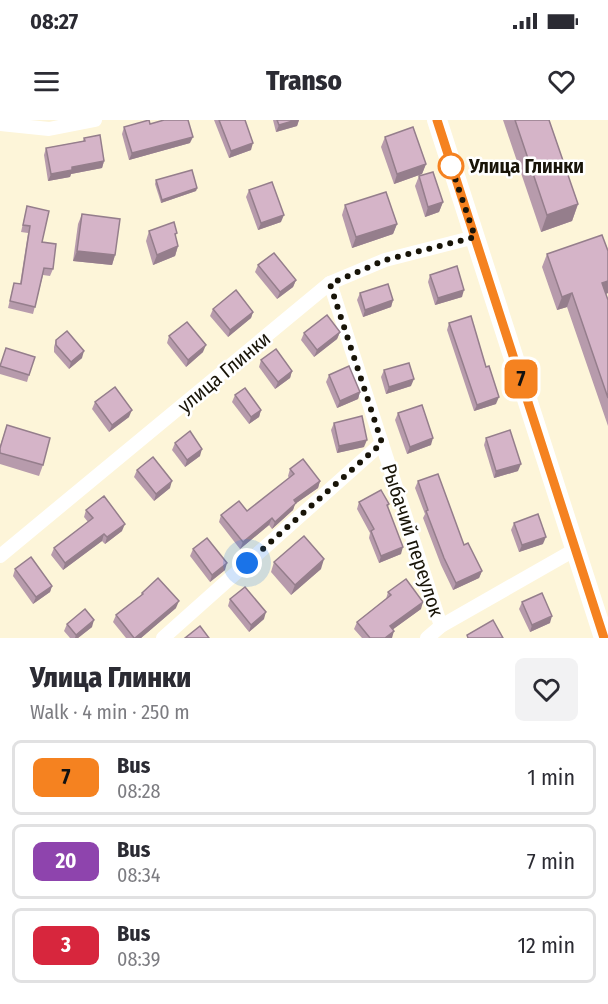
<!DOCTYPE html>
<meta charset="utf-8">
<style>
body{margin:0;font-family:"Fira Sans Condensed",sans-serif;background:#f2f2f3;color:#2b2b33;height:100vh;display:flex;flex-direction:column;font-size:22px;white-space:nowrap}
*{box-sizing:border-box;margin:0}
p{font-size:20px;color:#7c7c81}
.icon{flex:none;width:33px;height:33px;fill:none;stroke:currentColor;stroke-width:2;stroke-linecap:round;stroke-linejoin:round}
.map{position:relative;height:518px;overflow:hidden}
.panel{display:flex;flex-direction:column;background:#fff;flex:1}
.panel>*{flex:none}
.badge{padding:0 12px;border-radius:9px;font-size:21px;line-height:39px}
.you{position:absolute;width:30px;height:30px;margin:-15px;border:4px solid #fff;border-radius:50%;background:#1a73e8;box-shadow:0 0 0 9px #1a73e833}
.map>.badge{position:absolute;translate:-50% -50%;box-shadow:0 0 0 3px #fff}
.round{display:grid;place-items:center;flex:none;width:63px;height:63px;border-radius:9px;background:#f2f2f3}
.summary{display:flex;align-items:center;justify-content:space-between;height:102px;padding:0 30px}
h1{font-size:28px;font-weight:800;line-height:45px}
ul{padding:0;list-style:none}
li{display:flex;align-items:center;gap:18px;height:75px;margin:0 12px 9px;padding:0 18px;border:3px solid #e1e1e2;border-radius:9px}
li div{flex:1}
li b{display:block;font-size:22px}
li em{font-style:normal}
li .badge{min-width:66px;font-weight:700;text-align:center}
.status{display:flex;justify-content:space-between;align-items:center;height:42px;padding:0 30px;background:#fff;direction:ltr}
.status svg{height:16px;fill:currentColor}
header{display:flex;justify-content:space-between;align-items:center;height:78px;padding:0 30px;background:#fff;font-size:27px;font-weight:800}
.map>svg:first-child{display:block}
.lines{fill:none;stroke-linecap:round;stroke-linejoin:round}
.street{stroke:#fff;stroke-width:14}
.secondary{stroke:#fff;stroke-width:20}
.wall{fill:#b79bac}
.shaded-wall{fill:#957e8c}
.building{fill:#d5b4c8;stroke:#957e8c;stroke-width:1.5}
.line-casing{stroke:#fff;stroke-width:14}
.line{stroke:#f58220;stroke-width:9}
.walk{stroke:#181408;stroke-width:6;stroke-dasharray:0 10.8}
.stop-dot{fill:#fff;stroke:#f58220;stroke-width:3}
.labels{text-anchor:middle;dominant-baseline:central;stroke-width:5;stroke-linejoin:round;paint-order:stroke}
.stop-label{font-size:20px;font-weight:bold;fill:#181408;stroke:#fff;text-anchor:start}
.street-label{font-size:20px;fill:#181408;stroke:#fff}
</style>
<div class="status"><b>08:27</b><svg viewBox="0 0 49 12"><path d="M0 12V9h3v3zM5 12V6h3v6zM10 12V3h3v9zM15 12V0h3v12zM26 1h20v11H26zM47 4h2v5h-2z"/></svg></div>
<header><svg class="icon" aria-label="menu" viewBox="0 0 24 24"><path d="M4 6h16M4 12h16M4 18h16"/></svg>Transo<svg class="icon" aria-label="heart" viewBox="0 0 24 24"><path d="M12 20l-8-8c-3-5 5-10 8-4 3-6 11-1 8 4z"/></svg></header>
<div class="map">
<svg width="608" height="518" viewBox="0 0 608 518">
<rect width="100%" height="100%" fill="#fdf5d9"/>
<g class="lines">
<g class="street">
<path d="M0 4 49 9 95 0"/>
<path d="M330 163 441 506"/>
<path d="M0 436 330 163 385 140 475 117"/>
<path d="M163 518 382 323"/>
<path d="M427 518 441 506 576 429"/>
</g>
<path class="secondary" d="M437 0 604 518"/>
</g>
<g class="wall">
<path d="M214 0H245L251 30 229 38Z"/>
<path d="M273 0H299L297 6 276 12Z"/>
<path d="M503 0H549L578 84 572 101 541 112Z"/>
<path d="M150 4 190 23 129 40 122 14 124 7Z"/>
<path d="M385 17 426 44 422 54 394 64 381 27Z"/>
<path d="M84 18 104 41 102 48 71 54 70 57 48 61 44 35 46 28 83 21Z"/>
<path d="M419 56 443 82 439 92 425 97 415 66Z"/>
<path d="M156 60 197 68 196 71 161 83 155 64Z"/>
<path d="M249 70 281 102 258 110 246 77Z"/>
<path d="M345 85 397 104 393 114 352 128 342 95Z"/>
<path d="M27 86 53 149 50 156 43 155 33 194 8 188 14 163 20 164 28 113 21 112Z"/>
<path d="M82 94 115 135 112 145 73 141 78 104Z"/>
<path d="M149 111 176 118 178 126 175 136 153 145 146 121Z"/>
<path d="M608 131V173L606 174 608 180V306L567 187 557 190 542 147 547 134Z"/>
<path d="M258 145 296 160 293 167 277 179 255 152Z"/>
<path d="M430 155 462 177 435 185 428 162Z"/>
<path d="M360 173 393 180 391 187 363 197 357 180Z"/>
<path d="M213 189 253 192 251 198 228 217 210 196Z"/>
<path d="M449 203 496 284 474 291 447 210Z"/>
<path d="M340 212 337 219 314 237 301 220 304 213Z"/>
<path d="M169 216 203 232 186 247 167 223Z"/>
<path d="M56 220 82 238 69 249 54 232V227Z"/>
<path d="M6 228 29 255 27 262 0 254V246Z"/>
<path d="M261 240 292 251 290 258 275 269 259 247Z"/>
<path d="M384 250 411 266 386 274 381 257Z"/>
<path d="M329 255 360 272 358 279 337 288 326 262Z"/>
<path d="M235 275 261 290 259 297 249 304 232 282Z"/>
<path d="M95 282 129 297 109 312 92 289Z"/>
<path d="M398 293 431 325 407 334 395 300Z"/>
<path d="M334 303 364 327 337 333 331 310Z"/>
<path d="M7 305 43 345 39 356 0 344V326Z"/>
<path d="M486 318 518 351 494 358 484 325Z"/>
<path d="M175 323 200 336 185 347 172 330Z"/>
<path d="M290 349 320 361 318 368 295 384 293 390 272 409 269 405 240 429 219 402 221 395 247 391 289 358 288 356Z"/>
<path d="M137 350 170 368 154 381 134 357Z"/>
<path d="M418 361 464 425 482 451 479 458 453 470 441 445 423 398 425 394 415 368Z"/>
<path d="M359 382 389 384 388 387 401 434 379 443 369 418 370 413 357 389Z"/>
<path d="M86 390 122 411 105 424 102 421 63 450 51 435 54 428 88 402 84 397Z"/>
<path d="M514 403 543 424 519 432 511 410Z"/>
<path d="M193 429 225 450 210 462 190 436Z"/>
<path d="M274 442 321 449 291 475 271 452Z"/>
<path d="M15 449 52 466 50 472 33 484 13 456Z"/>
<path d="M388 472 421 489 393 509 391 518H362L354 509 357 502 386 479Z"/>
<path d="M142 473 176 488 141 518H126L113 502 116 495 141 476Z"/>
<path d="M230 479 264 499 249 512 228 486Z"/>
<path d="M522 482 550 503 530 512 519 489Z"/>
<path d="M67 504 92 507 78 518H70L64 511Z"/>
</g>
<g class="shaded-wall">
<path d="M296 0H299L297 6 276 12 279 5Z"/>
<path d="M193 17 190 23 129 40 132 33Z"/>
<path d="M253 23 251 30 229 38 231 31Z"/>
<path d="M104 41 102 48 71 54 70 57 48 61 51 54 72 47Z"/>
<path d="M426 44 422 54 394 64 397 54Z"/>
<path d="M197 68 196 71 161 83 162 80Z"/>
<path d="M443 82 439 92 425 97 428 87Z"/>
<path d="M578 84 572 101 541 112 547 95Z"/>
<path d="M284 95 281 102 258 110 261 103Z"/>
<path d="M397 104 393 114 352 128 356 117Z"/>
<path d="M178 126 175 136 153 145 157 135Z"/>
<path d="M77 131 115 135 112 145 73 141Z"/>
<path d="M296 160 293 167 277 179 280 172Z"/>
<path d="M608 161V173L597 177 602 163Z"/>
<path d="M464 170 462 177 435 185 438 178Z"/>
<path d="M572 173 567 187 557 190 562 177Z"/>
<path d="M393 180 391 187 363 197 365 190Z"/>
<path d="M253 192 251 198 228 217 230 210Z"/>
<path d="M340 212 337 219 314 237 317 230Z"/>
<path d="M206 225 203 232 186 247 188 240Z"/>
<path d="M84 231 82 238 69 249 71 242Z"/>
<path d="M292 251 290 258 275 269 278 262Z"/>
<path d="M414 259 411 266 386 274 389 267Z"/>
<path d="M360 272 358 279 337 288 340 281Z"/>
<path d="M499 277 496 284 474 291 477 285Z"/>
<path d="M132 290 129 297 109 312 112 305Z"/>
<path d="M261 290 259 297 249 304 251 297Z"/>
<path d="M433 318 431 325 407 334 410 327Z"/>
<path d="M367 320 364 327 337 333 339 326Z"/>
<path d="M202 329 200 336 185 347 187 340Z"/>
<path d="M521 344 518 351 494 358 496 351Z"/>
<path d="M172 361 170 368 154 381 156 374Z"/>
<path d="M320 361 318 368 295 384 293 390 272 409 275 402 294 380Z"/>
<path d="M272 398 269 405 240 429 243 422Z"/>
<path d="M125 404 122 411 105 424 107 417Z"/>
<path d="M104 414 102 421 63 450 65 443Z"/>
<path d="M546 417 543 424 519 432 522 425Z"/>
<path d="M403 427 401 434 379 443 381 436Z"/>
<path d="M324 439 321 449 291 475 295 465Z"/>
<path d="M227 443 225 450 210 462 212 455Z"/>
<path d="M482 451 479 458 453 470 456 463Z"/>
<path d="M52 466 50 472 33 484 36 477Z"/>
<path d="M179 481 176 488 141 518H135Z"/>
<path d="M423 482 421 489 388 513 390 506Z"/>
<path d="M266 492 264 499 249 512 251 505Z"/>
<path d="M552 496 550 503 530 512 532 505Z"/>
<path d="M94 500 92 507 78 518H75L76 515Z"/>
<path d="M394 511 392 518H385Z"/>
</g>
<g class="building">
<path d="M149 0 150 4 164 0H188L193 17 132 33 124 7Z"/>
<path d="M219 0H245L253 23 231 31Z"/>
<path d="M277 0H296L279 5Z"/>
<path d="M515 0H549L578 84 547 95Z"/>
<path d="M413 7 426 44 397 54 385 17Z"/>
<path d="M100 15 104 41 72 47V50L51 54 46 28 85 21 84 18Z"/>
<path d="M192 50 197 68 162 80 156 60Z"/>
<path d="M433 52 443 82 428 87 419 56Z"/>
<path d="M272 62 284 95 261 103 249 70Z"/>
<path d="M386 72 397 104 356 117 345 85Z"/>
<path d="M27 86 49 91 42 122 56 124 53 149 44 148 35 187 10 181 14 163 21 164 30 106 23 105Z"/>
<path d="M82 94 120 99 115 135 77 131Z"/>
<path d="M174 102 177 113 175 114 178 126 157 135 149 111Z"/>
<path d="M602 115 608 131V161L602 163 608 180V278L572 173 562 177 547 134Z"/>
<path d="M274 133 296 160 280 172 258 145Z"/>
<path d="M457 146 464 170 438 178 430 155Z"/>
<path d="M388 164 393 180 365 190 360 173Z"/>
<path d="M236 170 253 192 230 210 213 189Z"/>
<path d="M327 195 340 212 317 230 304 213Z"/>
<path d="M471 196 486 247 489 246 499 277 477 285 449 203Z"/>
<path d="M187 202 206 225 188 240 169 216Z"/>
<path d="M67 211 84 231 71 242 56 225V220Z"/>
<path d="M6 228 35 237 29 255 0 246Z"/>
<path d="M276 229 292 251 278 262 261 240Z"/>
<path d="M409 243 414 259 389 267 384 250Z"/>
<path d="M349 246 360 272 340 281 329 255Z"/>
<path d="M115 267 132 290 112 305 95 282Z"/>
<path d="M245 268 261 290 251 297 235 275Z"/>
<path d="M422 285 433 318 410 327 398 293Z"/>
<path d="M362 296 367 320 339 326 334 303Z"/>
<path d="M7 305 50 318 43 345 0 333V328Z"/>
<path d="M510 310 521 344 496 351 486 318Z"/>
<path d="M190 311 202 329 187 340 175 323Z"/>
<path d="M153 337 172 361 156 374 137 350Z"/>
<path d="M303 339 320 361 294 380 296 383 275 402 272 398 243 422 221 395 239 381 247 391 294 354 290 349Z"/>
<path d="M438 354 464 425 468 423 482 451 456 463 444 438 426 391 428 390 418 361Z"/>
<path d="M381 370 389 384 387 385 403 427 381 436 371 411 374 409 359 382Z"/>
<path d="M104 376 125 404 107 417 104 414 65 443 54 428 93 398 86 390Z"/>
<path d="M538 394 546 417 522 425 514 403Z"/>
<path d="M304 416 324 439 295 465 274 442Z"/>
<path d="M207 418 227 443 212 455 193 429Z"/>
<path d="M31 437 52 466 36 477 15 449Z"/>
<path d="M158 458 179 481 135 518H134L116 495 143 474 142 473Z"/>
<path d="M406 459 423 482 390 506 394 511 385 518H370L357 502 391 475 388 472Z"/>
<path d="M245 467 266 492 251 505 230 479Z"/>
<path d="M542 473 552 496 532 505 522 482Z"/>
<path d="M85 489 94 500 76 515 67 504Z"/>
<path d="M493 500 503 518H468L467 515Z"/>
<path d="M200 506 209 518H185Z"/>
</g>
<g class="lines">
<g class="line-casing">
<path id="line" d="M437 0 604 518"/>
</g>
<use href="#line" class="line"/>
<path class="walk" d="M247 443 382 323 330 164 385 140 475 117 451 46"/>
</g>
<circle class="stop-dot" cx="451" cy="46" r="12"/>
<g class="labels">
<g class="stop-label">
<text x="469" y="46">Улица Глинки</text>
</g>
<g class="street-label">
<text transform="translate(224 252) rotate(-40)">улица Глинки</text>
<text transform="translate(413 420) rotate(72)">Рыбачий переулок</text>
</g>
</g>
</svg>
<div class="you" style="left:247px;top:443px"></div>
<b class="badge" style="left:521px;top:259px;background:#f58220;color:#111">7</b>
</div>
<section class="panel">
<div class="summary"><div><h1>Улица Глинки</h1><p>Walk · 4 min · 250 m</p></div><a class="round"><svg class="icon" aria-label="heart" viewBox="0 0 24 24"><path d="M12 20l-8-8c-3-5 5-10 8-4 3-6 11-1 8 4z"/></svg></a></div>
<ul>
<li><span class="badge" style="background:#f58220;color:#111">7</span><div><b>Bus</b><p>08:28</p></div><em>1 min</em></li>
<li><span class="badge" style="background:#8e44ad;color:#fff">20</span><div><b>Bus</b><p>08:34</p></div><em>7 min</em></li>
<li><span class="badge" style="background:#d7263d;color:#fff">3</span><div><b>Bus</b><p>08:39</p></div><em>12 min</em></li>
</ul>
</section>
